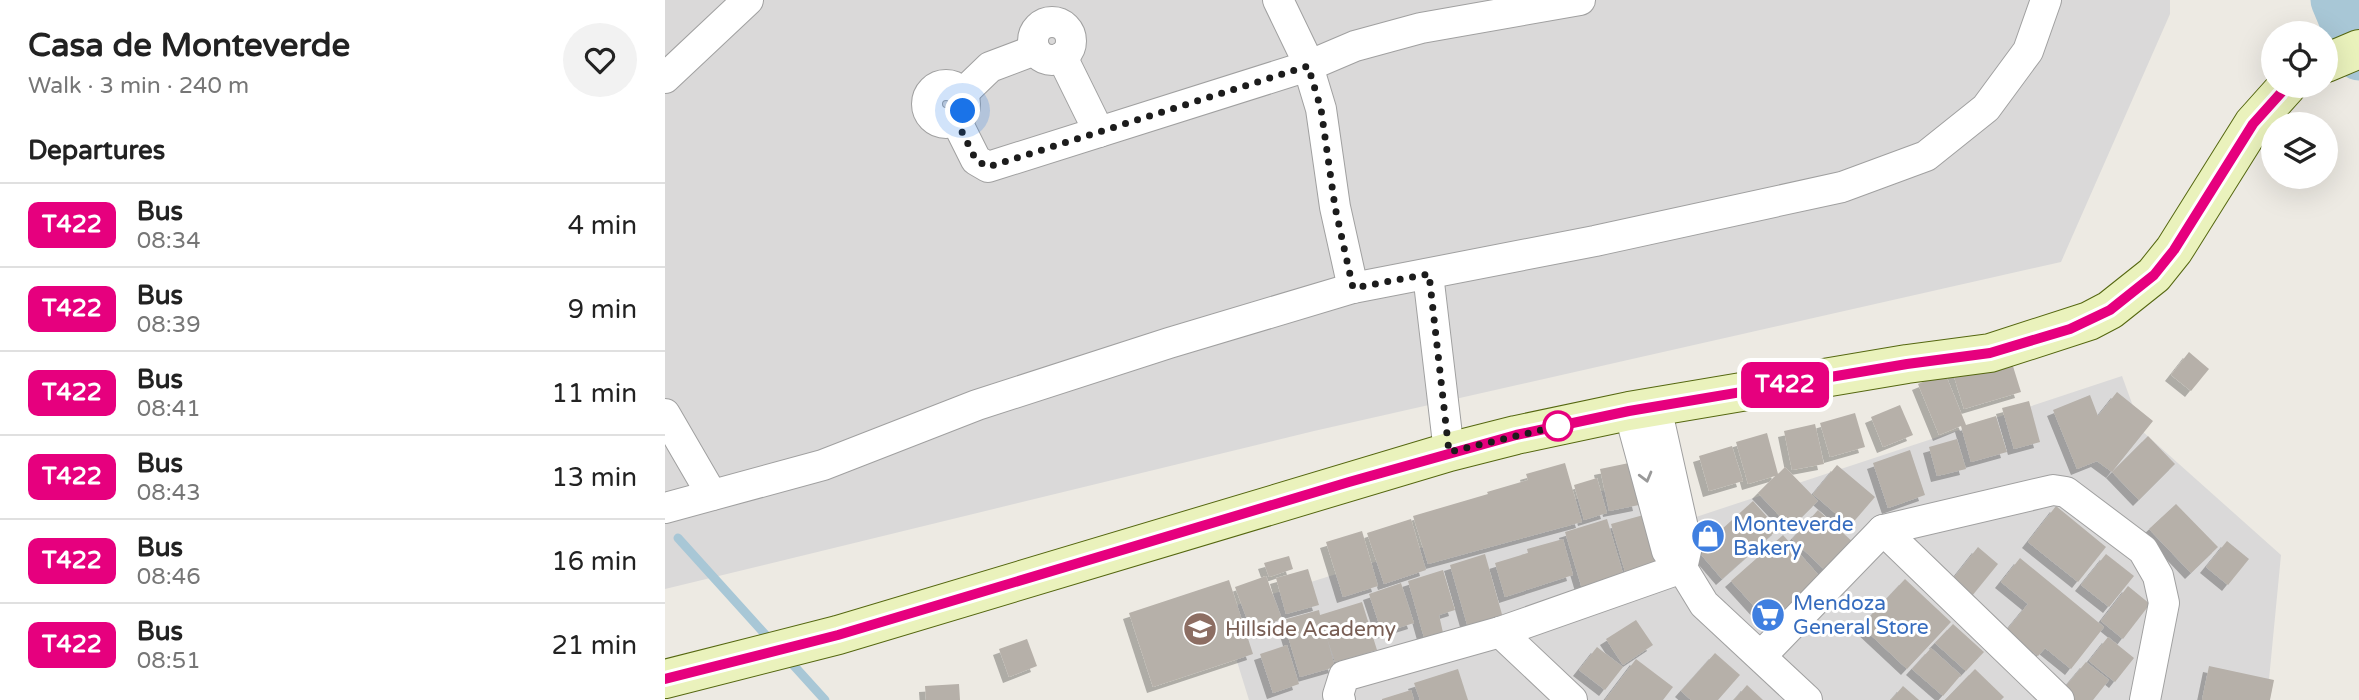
<!DOCTYPE html>
<meta charset="utf-8">
<style>
body{margin:0;font-family:"Varela Round",sans-serif;background:#f2f2f2;color:#222;height:100vh;display:flex;flex-direction:column;font-size:26px;white-space:nowrap}
*{box-sizing:border-box;margin:0}
p{font-size:23px;color:#767676}
.icon{flex:none;width:38px;height:38px;fill:none;stroke:currentColor;stroke-width:2;stroke-linecap:round;stroke-linejoin:round}
.map{position:relative;flex:1;overflow:hidden}
.details{display:flex;flex-direction:column;background:#fff;width:665px}
.details>*{flex:none}
.badge{padding:0 14px;border-radius:10px;font-size:24px;line-height:46px}
.buttons{position:absolute;left:1596px;top:21px;display:grid;gap:14px}
.buttons a{display:grid;place-items:center;width:77px;height:77px;border-radius:50%;background:#fff;box-shadow:0 7px 28px #0002;font-size:35px}
.you{position:absolute;width:35px;height:35px;margin:-18px;border:5px solid #fff;border-radius:50%;background:#1a73e8;box-shadow:0 0 0 10px #1a73e833}
.map>.badge{position:absolute;translate:-50% -50%;box-shadow:0 0 0 4px #fff}
h2{padding:0 28px;font-size:26px;line-height:63px}
.round{display:grid;place-items:center;flex:none;width:74px;height:74px;border-radius:37px;background:#f2f2f2}
.headline{display:flex;align-items:center;justify-content:space-between;height:119px;padding:0 28px}
h1{font-size:33px;font-weight:700;line-height:52px}
ul{padding:0;list-style:none}
li{display:flex;align-items:center;gap:21px;height:84px;padding:0 28px;border-top:2px solid #e0e0e0}
li div{flex:1}
li b{display:block;font-size:26px}
li em{font-style:normal}
li .badge{min-width:77px;font-weight:700;text-align:center}
main{display:flex;flex:1;min-height:0}
.map>svg:first-child{display:block}
.residential{fill:#dad9d9}
.lines{fill:none;stroke-linecap:round;stroke-linejoin:round}
.stream{stroke:#a8c7d6;stroke-width:9}
.river{stroke:#a8c7d6;stroke-width:51}
.building{fill:#b6b0a9;filter:url(#shadow)}
.street-casing{stroke:#a0a0a0;stroke-width:32}
.secondary-casing{stroke:#556710;stroke-width:40}
.street{stroke:#fff;stroke-width:30}
.secondary{stroke:#eaf2bc;stroke-width:38}
.oneway{stroke:#999}
.line-casing{stroke:#fff;stroke-width:16}
.line{stroke:#e6007e;stroke-width:10}
.walk{stroke:#1c1c1c;stroke-width:7;stroke-dasharray:0 12.6}
.stop-dot{fill:#fff;stroke:#e6007e;stroke-width:3.5}
.labels{text-anchor:middle;dominant-baseline:central;stroke-width:6;stroke-linejoin:round;paint-order:stroke}
.shop-label{font-size:21px;fill:#366cbe;stroke:#fff;text-anchor:start}
.education-label{font-size:21px;fill:#785e54;stroke:#fff;text-anchor:start}
</style>
<main>
<section class="details">
<div class="headline"><div><h1>Casa de Monteverde</h1><p>Walk · 3 min · 240 m</p></div><a class="round"><svg class="icon" aria-label="heart" viewBox="0 0 24 24"><path d="M12 20l-8-8c-3-5 5-10 8-4 3-6 11-1 8 4z"/></svg></a></div>
<h2>Departures</h2>
<ul>
<li><span class="badge" style="background:#e6007e;color:#fff">T422</span><div><b>Bus</b><p>08:34</p></div><em>4 min</em></li>
<li><span class="badge" style="background:#e6007e;color:#fff">T422</span><div><b>Bus</b><p>08:39</p></div><em>9 min</em></li>
<li><span class="badge" style="background:#e6007e;color:#fff">T422</span><div><b>Bus</b><p>08:41</p></div><em>11 min</em></li>
<li><span class="badge" style="background:#e6007e;color:#fff">T422</span><div><b>Bus</b><p>08:43</p></div><em>13 min</em></li>
<li><span class="badge" style="background:#e6007e;color:#fff">T422</span><div><b>Bus</b><p>08:46</p></div><em>16 min</em></li>
<li><span class="badge" style="background:#e6007e;color:#fff">T422</span><div><b>Bus</b><p>08:51</p></div><em>21 min</em></li>
</ul>
</section>
<div class="map">
<svg width="1694" height="700" viewBox="0 0 1694 700">
<defs>
<filter id="shadow"><feDropShadow dx="-6" dy="6" stdDeviation="0" flood-color="#0004"/></filter>
</defs>
<rect width="100%" height="100%" fill="#edeae3"/>
<g class="residential">
<path d="M0 0H1505V14L1396 262 649 431 0 589Z"/>
<path d="M1457 376 1477 431 1616 555 1602 700H584L556 610 1017 466 1028 518Z"/>
</g>
<g class="lines">
<g class="stream">
<path d="M13 538 107 642"/>
<path d="M121 657 160 700"/>
</g>
<path class="river" d="M1671 0 1694 55"/>
</g>
<g class="building">
<path d="M1342 347 1356 392 1299 409 1285 364Z"/>
<path d="M1524 352 1544 369 1526 391 1506 375Z"/>
<path d="M1280 373 1301 425 1331 416 1342 452 1306 462 1296 426 1274 435 1253 384Z"/>
<path d="M1452 392 1488 421 1447 472 1432 461 1412 469 1388 410 1425 395 1433 416Z"/>
<path d="M1364 401 1375 442 1349 449 1337 408Z"/>
<path d="M1235 405 1248 435 1218 447 1206 417Z"/>
<path d="M1190 413 1200 447 1165 457 1155 423Z"/>
<path d="M1150 424 1159 464 1127 470 1119 431Z"/>
<path d="M1102 433 1113 474 1120 467 1153 501 1126 528 1093 493 1110 476 1083 484 1071 442Z"/>
<path d="M1483 436 1510 464 1474 500 1447 472Z"/>
<path d="M1292 439 1301 469 1272 476 1264 447Z"/>
<path d="M1067 446 1078 481 1044 491 1034 456Z"/>
<path d="M1245 450 1260 495 1223 508 1208 463Z"/>
<path d="M900 463 917 522 763 564 748 516 823 494 822 492 863 480 861 474Z"/>
<path d="M964 463 974 505 944 511 935 469Z"/>
<path d="M1172 465 1210 497 1185 526 1148 494Z"/>
<path d="M932 478 942 513 919 520 909 485Z"/>
<path d="M1088 501 1113 529 1057 579 1033 551Z"/>
<path d="M1511 504 1553 547 1526 573 1484 529Z"/>
<path d="M1391 506 1441 547 1413 582 1363 542Z"/>
<path d="M1153 510 1190 544 1163 573 1127 539Z"/>
<path d="M982 514 996 566 961 575 946 524Z"/>
<path d="M746 519 761 570 719 584 702 533Z"/>
<path d="M942 519 960 580 918 592 900 532Z"/>
<path d="M697 531 713 586 678 597 661 542Z"/>
<path d="M1118 535 1157 579 1106 625 1066 581Z"/>
<path d="M898 539 908 575 840 597 830 563 863 553 862 549Z"/>
<path d="M1562 541 1584 559 1563 585 1541 567Z"/>
<path d="M1313 547 1333 564 1307 596 1287 580Z"/>
<path d="M820 554 838 618 803 628 785 565Z"/>
<path d="M1441 554 1469 576 1444 607 1416 585Z"/>
<path d="M624 556 628 569 604 577 599 563Z"/>
<path d="M1355 558 1439 627 1406 669 1380 648 1373 656 1341 631 1363 604 1336 582Z"/>
<path d="M643 569 654 605 621 614 611 578Z"/>
<path d="M778 570 790 610 774 615 779 637 760 641 743 581Z"/>
<path d="M601 576 617 619 586 630 570 587Z"/>
<path d="M1240 579 1286 622 1242 669 1196 626Z"/>
<path d="M564 580 588 654 488 687 464 613Z"/>
<path d="M736 583 749 623 717 633 704 594Z"/>
<path d="M1463 586 1485 604 1458 639 1436 621Z"/>
<path d="M697 602 712 650 670 662 662 638 670 667 635 677 618 620 654 610 655 615Z"/>
<path d="M971 620 988 645 958 665 941 639Z"/>
<path d="M1288 624 1319 652 1301 671 1270 643Z"/>
<path d="M1443 637 1469 658 1450 682 1424 661Z"/>
<path d="M362 639 372 666 344 677 334 649Z"/>
<path d="M622 645 634 684 608 693 595 654Z"/>
<path d="M932 647 958 667 940 690 914 670Z"/>
<path d="M1266 648 1296 675 1278 696 1247 669Z"/>
<path d="M1050 653 1075 675 1053 700H1026L1016 691Z"/>
<path d="M971 659 1008 687 998 700H940Z"/>
<path d="M1421 662 1444 680 1428 700H1404L1395 693Z"/>
<path d="M1544 666 1609 680 1605 700H1537Z"/>
<path d="M793 669 803 700H755L749 683Z"/>
<path d="M1310 669 1339 697 1336 700H1280Z"/>
<path d="M294 684 295 700H261L260 686Z"/>
<path d="M1082 685 1098 700H1069Z"/>
<path d="M1238 686 1254 700H1226Z"/>
<path d="M746 690 749 700H717V699Z"/>
</g>
<g class="lines">
<g class="street-casing">
<g id="street">
<path d="M613 0 640 56 656 109 670 207 688 288"/>
<circle cx="387" cy="41" r="19"/>
<path d="M397 57 434 132"/>
<path d="M0 78 83 0"/>
<circle cx="281" cy="104" r="19"/>
<path d="M297 94 325 67 370 50"/>
<path d="M291 120 311 160 323 167 643 66 690 46 756 28 915 0"/>
<path d="M763 274 784 452"/>
<path d="M991 407 1022 546 1018 564"/>
<path d="M964 411 1002 551 1017 568 1039 604 1142 700"/>
<path d="M0 414 47 495"/>
<path d="M0 508 158 465 312 405 504 343 688 288 930 241 1177 187 1261 156 1321 108 1363 51 1381 0"/>
<path d="M1218 530 1394 700"/>
<path d="M835 632 907 700"/>
<path d="M1096 656 1218 530 1388 490 1401 492 1478 550 1493 576 1499 603 1480 700"/>
<path d="M675 700 673 695 679 676 835 632 1017 568"/>
</g>
</g>
<g class="secondary-casing">
<g id="secondary">
<path d="M1661 63 1694 49"/>
<path d="M0 679 173 635 784 452 851 435 964 411 1242 364 1325 353 1424 321 1445 310 1489 275 1509 250 1588 124 1622 86"/>
</g>
</g>
<use href="#street" class="street"/>
<use href="#secondary" class="secondary"/>
</g>
<defs><path id="oneway-chevron" d="M-2-3.5L2.5 0L-2 3.5" fill="none" stroke-width="1.6" stroke-linecap="round" stroke-linejoin="round" transform="scale(1.75)"/></defs>
<use class="oneway" href="#oneway-chevron" transform="translate(981 477) rotate(75)"/>
<g class="lines">
<g class="line-casing">
<path id="line" d="M0 679 173 635 684 482 851 435 964 411 1242 364 1325 353 1405 329 1445 310 1489 275 1509 250 1588 124 1622 86"/>
</g>
<use href="#line" class="line"/>
<path class="walk" d="M298 111 291 120 311 160 323 167 643 66 656 109 670 207 688 288 764 274 784 452 893 426"/>
</g>
<defs>
<g id="shop-disc" transform="scale(1.75)"><circle r="9.5" fill="#3f7fe0" stroke="#fff"/><path d="M-5-2.5h2.3a2.7 3.5 0 0 1 5.4 0H5L5.5 6h-11ZM-1.5-2.5h3a1.5 2.3 0 0 0-3 0Z" fill="#fff"/></g>
<g id="supermarket-disc" transform="scale(1.75)"><circle r="9.5" fill="#3f7fe0" stroke="#fff"/><path d="M-6-5.5h2.5l.6 2H6L4.5 2H-2.5L-4.4-4H-6ZM-1.5 3.2a1.3 1.3 0 1 0 .1 0ZM3 3.2a1.3 1.3 0 1 0 .1 0Z" fill="#fff"/></g>
<g id="school-disc" transform="scale(1.75)"><circle r="9.5" fill="#8d6e63" stroke="#fff"/><path d="M0-5L7-2L0 1L-7-2ZM-4 1L0 2.5L4 1V4Q0 6-4 4Z" fill="#fff"/></g>
</defs>
<g fill-rule="evenodd">
<use href="#shop-disc" x="1043" y="536"/>
<use href="#supermarket-disc" x="1103" y="615"/>
<use href="#school-disc" x="535" y="629"/>
</g>
<circle class="stop-dot" cx="893" cy="426" r="14"/>
<g class="labels">
<g class="shop-label">
<text x="1068" y="524">Monteverde<tspan x="1068" dy="24">Bakery</tspan></text>
<text x="1128" y="603">Mendoza<tspan x="1128" dy="24">General Store</tspan></text>
</g>
<g class="education-label">
<text x="560" y="629">Hillside Academy</text>
</g>
</g>
</svg>
<div class="buttons">
<a><svg class="icon" aria-label="locate" viewBox="0 0 24 24"><circle cx="12" cy="12" r="6"/><path d="M12 2v4M12 18v4M2 12h4M18 12h4"/></svg></a>
<a><svg class="icon" aria-label="layers" viewBox="0 0 24 24"><path d="M12 4l9 5-9 5-9-5zM3 14l9 5 9-5"/></svg></a>
</div>
<div class="you" style="left:298px;top:111px"></div>
<b class="badge" style="left:1120px;top:385px;background:#e6007e;color:#fff">T422</b>
</div>
</main>
